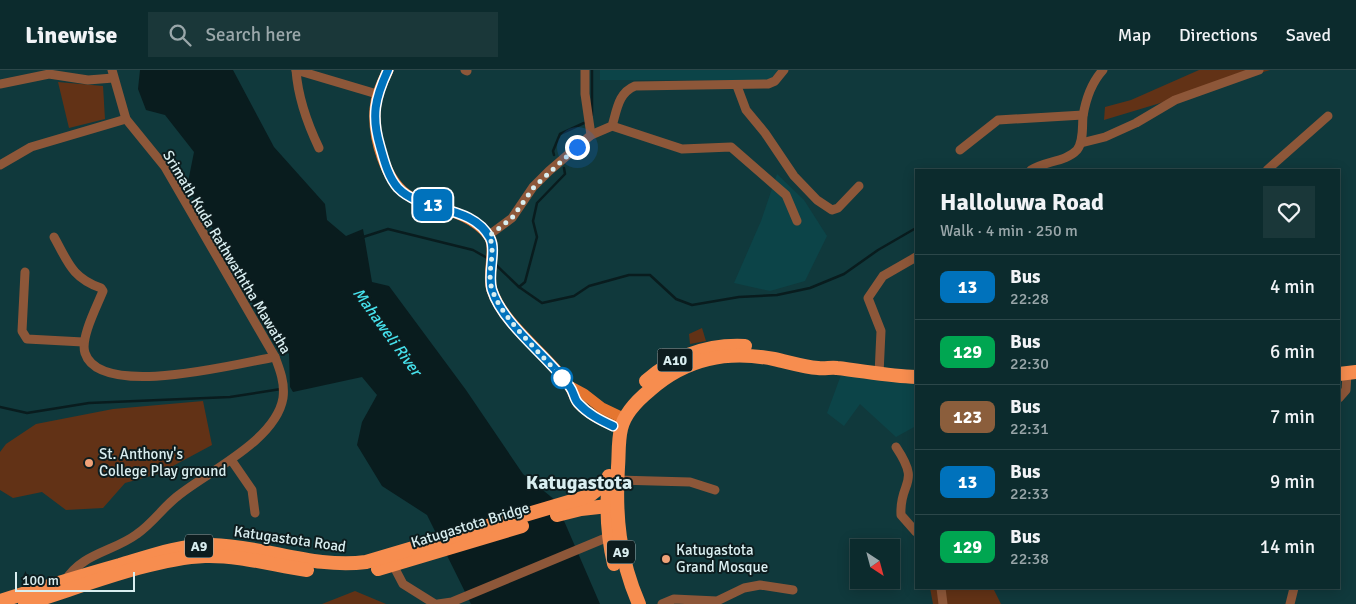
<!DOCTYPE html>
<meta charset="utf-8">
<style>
body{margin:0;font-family:Signika,sans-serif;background:#1a3739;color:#f1f3f6;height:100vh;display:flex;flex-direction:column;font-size:19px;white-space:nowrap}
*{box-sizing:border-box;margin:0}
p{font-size:16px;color:#9aa7aa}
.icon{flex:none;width:28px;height:28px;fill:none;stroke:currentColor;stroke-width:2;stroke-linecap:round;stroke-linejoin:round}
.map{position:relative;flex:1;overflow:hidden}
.sheet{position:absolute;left:915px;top:99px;width:425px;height:420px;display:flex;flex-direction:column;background:#0c2b2d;border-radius:0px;box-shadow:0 2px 12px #0003,0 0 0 1px #2c4749}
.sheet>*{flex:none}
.badge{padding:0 10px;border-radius:8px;font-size:18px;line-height:32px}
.needle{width:32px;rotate:144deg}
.fabs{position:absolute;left:850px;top:469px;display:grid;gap:10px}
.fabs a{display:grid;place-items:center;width:50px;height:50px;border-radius:0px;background:#0c2b2d;box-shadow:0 2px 12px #0003,0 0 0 1px #2c4749;font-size:25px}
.scale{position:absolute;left:15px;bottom:12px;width:120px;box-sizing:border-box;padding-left:5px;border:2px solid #d9eef0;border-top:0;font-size:14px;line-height:18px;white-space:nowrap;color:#d9eef0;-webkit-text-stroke:4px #0d1d1f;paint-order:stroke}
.you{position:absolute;width:25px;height:25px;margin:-12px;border:4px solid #fff;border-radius:50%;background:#1a73e8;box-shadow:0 0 0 8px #1a73e833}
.map>.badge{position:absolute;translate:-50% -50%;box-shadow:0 0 0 2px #fff}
.round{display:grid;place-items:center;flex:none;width:52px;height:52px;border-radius:0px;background:#1a3739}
.overview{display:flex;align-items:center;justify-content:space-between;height:85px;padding:0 25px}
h1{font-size:24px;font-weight:700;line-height:38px}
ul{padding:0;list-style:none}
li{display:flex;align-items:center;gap:15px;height:65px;padding:0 25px;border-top:1px solid #2c4749}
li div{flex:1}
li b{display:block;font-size:19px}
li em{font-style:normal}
li .badge{min-width:55px;font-weight:700;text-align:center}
header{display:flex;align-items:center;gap:30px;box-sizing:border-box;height:70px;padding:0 25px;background:#0c2b2d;border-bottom:1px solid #2c4749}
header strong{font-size:24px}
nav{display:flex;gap:28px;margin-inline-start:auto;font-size:18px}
.search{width:350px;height:45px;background:#1a3739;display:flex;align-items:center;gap:12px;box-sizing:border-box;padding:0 18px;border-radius:0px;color:#9aa7aa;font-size:19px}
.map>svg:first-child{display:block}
.built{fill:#0c4448}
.green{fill:#623216}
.water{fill:#091c1e}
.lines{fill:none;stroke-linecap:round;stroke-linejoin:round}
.stream{stroke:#091c1e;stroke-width:2.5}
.minor{stroke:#8d5739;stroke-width:9}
.major{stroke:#e57630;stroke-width:11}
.highway{stroke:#f78d4f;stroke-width:14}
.line-casing{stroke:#fff;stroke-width:11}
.line{stroke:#0072bc;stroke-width:8}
.walk{stroke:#d9eef0;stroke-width:5;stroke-dasharray:0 9}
.stop-dot{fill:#fff;stroke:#0072bc;stroke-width:2.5}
.poi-dot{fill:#f0a278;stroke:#0d1d1f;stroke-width:2}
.labels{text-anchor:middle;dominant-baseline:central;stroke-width:4;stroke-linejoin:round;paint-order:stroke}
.shield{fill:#0d1d1f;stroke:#9cafb1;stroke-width:1}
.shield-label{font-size:14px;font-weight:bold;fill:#d9eef0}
.street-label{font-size:15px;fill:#d9eef0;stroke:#0d1d1f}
.poi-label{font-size:15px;fill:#d9eef0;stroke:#0d1d1f;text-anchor:start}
.water-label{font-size:16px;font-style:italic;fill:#46e1ec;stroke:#0d1d1f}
.district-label{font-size:20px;font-weight:bold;fill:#d9eef0;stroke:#0d1d1f}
</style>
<header>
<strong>Linewise</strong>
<div class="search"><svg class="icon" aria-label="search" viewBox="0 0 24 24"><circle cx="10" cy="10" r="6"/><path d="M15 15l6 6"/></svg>Search here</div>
<nav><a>Map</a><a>Directions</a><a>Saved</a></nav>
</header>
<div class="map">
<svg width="1356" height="534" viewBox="0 0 1356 534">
<rect width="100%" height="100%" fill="#10393c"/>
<g class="built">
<path d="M600 0H778L770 10H600Z"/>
<path d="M777 104 804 130 827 166 805 211 770 221 734 213 761 151Z"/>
<path d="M841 305 916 310V356L896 367 860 334 844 356 827 343Z"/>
</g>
<g class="green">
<path d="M1199 0H1270L1104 50 1105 37 1131 30Z"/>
<path d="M58 12 103 16 105 49 69 58Z"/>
<path d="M702 258 706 271 690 274 689 264Z"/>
<path d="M203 331 212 375 158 404 125 413 103 438 66 440 42 422 13 428 0 420V382L6 374 36 354 113 339Z"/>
<path d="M930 518H993L1001 534H933Z"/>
<path d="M355 521 386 534H322Z"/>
</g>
<path class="water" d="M140 0H233L274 77 325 134 327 150 346 166 363 159 372 212 389 216 466 320 523 404 555 430 600 534H471L427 445 382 416 357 375 362 352 377 325 362 307 293 322 290 317 289 284 264 255 220 170 187 117 194 82 165 45 146 40 138 19Z"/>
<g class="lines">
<g class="stream">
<path d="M592 45V0"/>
<path d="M554 85 553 81 560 64 584 53"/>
<path d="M360 168 388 159 473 180 489 189"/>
<path d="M495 194 519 217 525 212 537 167 533 151 537 133 565 104 564 98"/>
<path d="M519 217 542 233 574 226 589 216 629 205H650L676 229 692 235 739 227 777 225 810 218 844 204 878 180 916 158"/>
<path d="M0 337 27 343 89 333 230 327 281 319"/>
</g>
<g class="minor">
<path d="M296 0 377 24"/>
<path d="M296 0C298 28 307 53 319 78"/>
<path d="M465 0 467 1"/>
<path d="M0 14 49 4 88 10 113 8"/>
<path d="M737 16 746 40 765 63 794 106 817 130 832 140 838 138 859 116"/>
<path d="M612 56 682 79 731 77 786 125 797 151"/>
<path d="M591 65 612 56C617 40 618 23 635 16L768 14 775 11 784 0"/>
<path d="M1081 73 1105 67 1136 53 1175 30 1259 0"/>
<path d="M960 80 998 50 1083 45"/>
<path d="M0 95 31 77 126 49"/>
<path d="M1031 100C1044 91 1066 92 1077 80 1084 71 1082 56 1083 46 1086 28 1091 13 1103 0"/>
<path d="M1267 100 1328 46"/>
<path d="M489 165 512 148 533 117 549 101 591 65 585 24V0"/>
<path d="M54 167C68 192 72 208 101 218L103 221C97 236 80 268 85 283 100 330 240 293 275 287"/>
<path d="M25 202 22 261 27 269 83 272"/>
<path d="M879 304 881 261 868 228 883 206 916 187"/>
<path d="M1339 328 1346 320 1347 304"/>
<path d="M896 377C922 416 899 410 901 445L916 462"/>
<path d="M232 391 252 420 255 443"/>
<path d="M617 410 690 412 715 420"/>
<path d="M393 495 403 514 435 534"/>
<path d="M65 511C82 483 113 482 137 464 153 453 164 436 179 425 209 401 276 370 283 328 285 313 280 300 275 287L165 97 126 49 112 0"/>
<path d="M941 518 943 534"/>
<path d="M438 534 452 532 608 467"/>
<path d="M662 534 674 529 717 531 744 518 760 515 793 520"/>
<path d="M1290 534 1294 518"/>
</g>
<g class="major">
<path d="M388 0C382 13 376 25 375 39 373 67 385 113 411 127 436 139 469 141 488 165 498 177 486 204 492 220 504 256 550 286 570 317 574 322 574 329 579 334 591 346 605 352 621 359"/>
<path d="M571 317 584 324 602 338 625 349"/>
</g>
<g class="highway">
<path d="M1339 304 1356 302"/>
<path d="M646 311C675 286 707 274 745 276"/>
<path d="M609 406C606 436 607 464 614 494"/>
<path d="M557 445 581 439 617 435"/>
<path d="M378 499 522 456"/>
<path d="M0 531C40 519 80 506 120 495 150 486 180 475 212 475 265 476 314 499 366 492L589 426 608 411"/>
<path d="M25 534C78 518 152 488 205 486 239 485 273 495 307 500"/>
<path d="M639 534C619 488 615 446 618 397 619 385 618 371 621 359 624 344 639 329 650 320 686 288 727 280 774 289 788 292 804 297 818 298 825 299 831 297 837 298 864 301 889 306 916 307"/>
</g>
</g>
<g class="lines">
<g class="line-casing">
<path id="line" d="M388 0C375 28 371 46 380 76 384 90 388 107 398 118 422 143 472 134 490 168 497 180 487 204 492 220 503 255 549 287 570 317 574 322 574 329 578 333 588 344 600 350 613 356"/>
</g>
<use href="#line" class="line"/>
<path class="walk" d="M562 308C543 285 500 247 492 219 486 202 497 181 489 166L512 148 534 117 577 77"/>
</g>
<circle class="stop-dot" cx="562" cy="308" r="10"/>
<g class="poi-dot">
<circle cx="89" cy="393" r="5"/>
<circle cx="666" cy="489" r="5"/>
</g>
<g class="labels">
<g class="shield">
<rect x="657.5" y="278.5" width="35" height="23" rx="4"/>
<rect x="185" y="464.5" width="28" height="23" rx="4"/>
<rect x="607" y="470.5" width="28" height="23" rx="4"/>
</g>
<g class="shield-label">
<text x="675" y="290">A10</text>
<text x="199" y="476">A9</text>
<text x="621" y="482">A9</text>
</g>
<g class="street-label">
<text transform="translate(227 182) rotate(59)">Srimath Kuda Rathwaththa Mawatha</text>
<text transform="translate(470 455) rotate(-17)">Katugastota Bridge</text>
<text transform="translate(290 469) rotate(8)">Katugastota Road</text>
</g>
<g class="poi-label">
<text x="99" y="384">St. Anthony's<tspan x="99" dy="17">College Play ground</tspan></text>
<text x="676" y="480">Katugastota<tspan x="676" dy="17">Grand Mosque</tspan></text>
</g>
<g class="water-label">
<text transform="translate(387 262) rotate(54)">Mahaweli River</text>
</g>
<g class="district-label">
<text x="579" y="412">Katugastota</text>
</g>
</g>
</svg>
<div class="fabs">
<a><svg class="needle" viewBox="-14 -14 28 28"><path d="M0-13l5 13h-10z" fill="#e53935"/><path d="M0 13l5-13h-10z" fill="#9aa7aa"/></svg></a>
</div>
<div class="scale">100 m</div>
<div class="you" style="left:577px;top:77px"></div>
<b class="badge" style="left:433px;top:135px;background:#0072bc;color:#fff">13</b>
<section class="sheet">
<div class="overview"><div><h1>Halloluwa Road</h1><p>Walk · 4 min · 250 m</p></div><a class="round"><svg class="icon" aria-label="heart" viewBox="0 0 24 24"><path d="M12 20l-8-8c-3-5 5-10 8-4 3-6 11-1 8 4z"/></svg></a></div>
<ul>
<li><span class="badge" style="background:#0072bc;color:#fff">13</span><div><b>Bus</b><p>22:28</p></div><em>4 min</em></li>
<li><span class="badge" style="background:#00a651;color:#fff">129</span><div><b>Bus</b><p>22:30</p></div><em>6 min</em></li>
<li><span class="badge" style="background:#8b5e3c;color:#fff">123</span><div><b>Bus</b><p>22:31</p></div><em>7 min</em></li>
<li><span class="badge" style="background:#0072bc;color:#fff">13</span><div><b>Bus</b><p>22:33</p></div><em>9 min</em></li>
<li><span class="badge" style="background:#00a651;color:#fff">129</span><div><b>Bus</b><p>22:38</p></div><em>14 min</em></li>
</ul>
</section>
</div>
